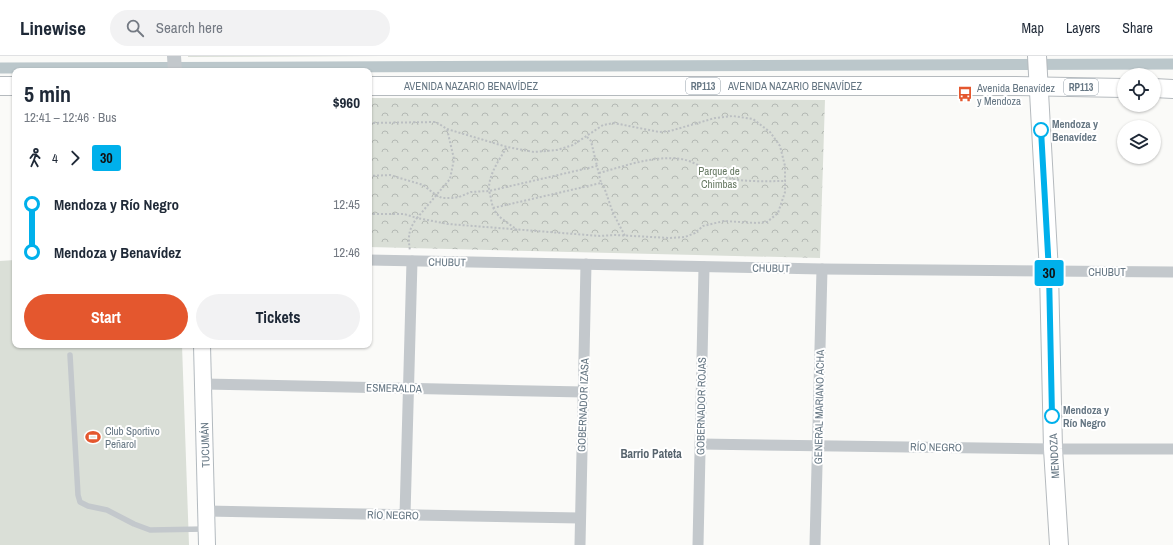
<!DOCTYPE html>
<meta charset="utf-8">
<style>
body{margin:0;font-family:"Archivo Narrow",sans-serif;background:#f2f2f3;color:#1f2937;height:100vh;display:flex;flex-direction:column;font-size:15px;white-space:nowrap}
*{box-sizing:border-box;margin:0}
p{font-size:13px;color:#747a83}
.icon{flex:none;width:22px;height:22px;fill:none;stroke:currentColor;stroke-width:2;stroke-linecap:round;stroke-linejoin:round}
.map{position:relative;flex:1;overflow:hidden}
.drawer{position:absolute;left:12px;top:12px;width:360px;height:280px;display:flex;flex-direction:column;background:#fff;border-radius:8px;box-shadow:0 1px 3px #0004}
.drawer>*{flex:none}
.badge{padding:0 8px;border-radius:3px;font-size:14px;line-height:26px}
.tools{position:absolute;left:1117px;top:12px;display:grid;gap:8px}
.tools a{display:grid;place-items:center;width:44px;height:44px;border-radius:50%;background:#fff;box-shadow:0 1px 3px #0004;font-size:20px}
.map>.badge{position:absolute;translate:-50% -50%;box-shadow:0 0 0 2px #fff}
.legs{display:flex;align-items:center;gap:6px;height:44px;padding:0 12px;font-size:13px}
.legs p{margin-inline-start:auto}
.head{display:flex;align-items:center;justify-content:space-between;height:68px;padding:0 12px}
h1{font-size:22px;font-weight:700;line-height:30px}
.action{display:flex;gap:8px;margin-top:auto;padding:8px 12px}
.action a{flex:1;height:46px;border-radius:24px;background:#e4572e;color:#fff;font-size:16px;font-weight:700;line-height:46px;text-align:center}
.action a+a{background:#f2f2f3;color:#1f2937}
ul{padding:0 12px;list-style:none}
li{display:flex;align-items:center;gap:14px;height:48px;font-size:15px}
li i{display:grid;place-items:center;width:6px;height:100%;margin:0 5px;background:currentColor}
li i::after{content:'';width:10px;height:10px;margin:-5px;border:3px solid;border-radius:50%;background:#fff}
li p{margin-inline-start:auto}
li:first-child i{background:linear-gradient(#0000 50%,currentColor 0)}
li:last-child i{background:linear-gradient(currentColor 50%,#0000 0)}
header{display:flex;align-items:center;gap:24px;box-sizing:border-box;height:56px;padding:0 20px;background:#fff;border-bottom:1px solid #e0e1e3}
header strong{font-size:19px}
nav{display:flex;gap:22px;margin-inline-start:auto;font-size:14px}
.search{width:280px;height:36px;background:#f2f2f3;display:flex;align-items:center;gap:10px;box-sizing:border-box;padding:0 14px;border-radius:22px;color:#747a83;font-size:15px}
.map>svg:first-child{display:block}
.forest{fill:url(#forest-crowns)}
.pitch{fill:#dadfd7}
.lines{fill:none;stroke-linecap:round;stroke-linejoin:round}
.canal{stroke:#bbc7cb;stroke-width:11}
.secondary-casing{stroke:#b3babf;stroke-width:18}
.primary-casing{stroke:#b5babe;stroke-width:20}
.path{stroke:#bbbfc2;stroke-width:2;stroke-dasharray:2 2;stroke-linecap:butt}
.service{stroke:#c3c8cc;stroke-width:5.5}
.minor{stroke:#c3c8cc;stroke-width:11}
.tertiary{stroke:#c3c8cc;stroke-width:14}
.secondary{stroke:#fff;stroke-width:16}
.primary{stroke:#fff;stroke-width:18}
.line-1-casing{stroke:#fff;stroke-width:9}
.line-1{stroke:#00b0eb;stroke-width:6}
.stop-1-dot{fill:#fff;stroke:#00b0eb;stroke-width:2}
.labels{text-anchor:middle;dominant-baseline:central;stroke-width:4;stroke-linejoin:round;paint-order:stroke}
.shield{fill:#fff;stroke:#939fa8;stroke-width:1}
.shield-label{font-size:10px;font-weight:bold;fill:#657683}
.street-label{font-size:11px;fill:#657683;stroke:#fff}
.poi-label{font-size:11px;fill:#657683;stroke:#fff;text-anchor:start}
.stop-label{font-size:11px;font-weight:bold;fill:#657683;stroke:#fff;text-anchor:start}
.park-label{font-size:11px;fill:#687a64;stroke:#fff}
.neighbourhood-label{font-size:12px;font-weight:bold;fill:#57646e;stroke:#fff}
</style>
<header>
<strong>Linewise</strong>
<div class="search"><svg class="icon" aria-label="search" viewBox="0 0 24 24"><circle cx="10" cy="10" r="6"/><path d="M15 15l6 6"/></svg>Search here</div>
<nav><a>Map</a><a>Layers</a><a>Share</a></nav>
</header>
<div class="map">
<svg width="1173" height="489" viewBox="0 0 1173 489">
<defs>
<pattern id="forest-crowns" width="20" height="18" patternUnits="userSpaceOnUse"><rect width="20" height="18" fill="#dadfd7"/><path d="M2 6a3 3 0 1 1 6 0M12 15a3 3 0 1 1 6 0" fill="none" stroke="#b4b9b4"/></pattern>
</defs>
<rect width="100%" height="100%" fill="#fafaf8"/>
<g class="forest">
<path d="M188 0H382L188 1Z"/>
<path d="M369 42 825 44 820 202 369 191Z"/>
</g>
<path class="pitch" d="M15 204V289H182L189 489H0V205Z"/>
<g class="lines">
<path class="canal" d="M0 12 1173 8"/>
<g class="secondary-casing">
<path id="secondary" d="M202 289 207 489"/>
</g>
<g class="primary-casing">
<g id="primary">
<path d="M1037 0 1049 216 1053 393 1059 489"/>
<path d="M0 30H15"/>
<path d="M369 30H1016L1124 32"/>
<path d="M1154 32 1173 33"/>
</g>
</g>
<g class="path">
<path d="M369 67 436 66 447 73 507 91 534 96 557 94 573 89 603 69 614 67 659 76 670 75 715 62 733 60 753 63 770 76 780 90 785 110V136L778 157 767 166 756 167 724 165 703 170 695 177 685 181 670 182 615 179 600 180 448 168 417 162 450 123 454 103 447 73"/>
<path d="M587 81 591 85 597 110"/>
<path d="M599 117C625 110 654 99 681 103 694 105 706 114 718 119 739 127 764 125 786 125"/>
<path d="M369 120 390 119 423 129 436 139 442 142H452L459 141 471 136 489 135C488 119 499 104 507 91"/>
<path d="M601 127 604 131 613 157 625 180"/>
<path d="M493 152 601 127 597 110 489 135C491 140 491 146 493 151 497 162 509 167 517 174"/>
<path d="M369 158H404L417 162C408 174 408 181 410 195"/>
</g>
<path class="service" d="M70 299 78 439 80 446 88 450 107 454 134 468 150 474 205 473"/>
<g class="minor">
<path d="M369 204 822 213 1173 216"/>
<path d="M203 328 584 336"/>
<path d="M700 388 1053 393H1173"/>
<path d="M207 455 580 462"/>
<path d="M405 459 412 205"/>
<path d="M580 489 586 208"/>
<path d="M698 489 704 211"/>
<path d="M815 489 822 213"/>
</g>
<path class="tertiary" d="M174 0 175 15"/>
<use href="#secondary" class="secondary"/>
<use href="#primary" class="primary"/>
</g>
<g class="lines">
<g class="line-1-casing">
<path id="line-1" d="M1041 74 1049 216 1052 360"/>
</g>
<use href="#line-1" class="line-1"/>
</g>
<defs>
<g id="bus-bare" transform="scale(1.2)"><path d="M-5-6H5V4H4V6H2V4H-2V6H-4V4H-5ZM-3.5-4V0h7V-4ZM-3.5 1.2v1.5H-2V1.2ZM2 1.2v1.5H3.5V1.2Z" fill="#e4572e" stroke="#fff" stroke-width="2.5" paint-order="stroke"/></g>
<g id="stadium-bare" transform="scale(1.2)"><path d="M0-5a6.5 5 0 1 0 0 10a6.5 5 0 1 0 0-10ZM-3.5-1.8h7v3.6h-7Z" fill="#e4572e" stroke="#fff" stroke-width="2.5" paint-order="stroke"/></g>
</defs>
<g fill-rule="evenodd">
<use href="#bus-bare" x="965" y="38"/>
<use href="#stadium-bare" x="93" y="381"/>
</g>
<g class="stop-1-dot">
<circle cx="1041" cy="74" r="7"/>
<circle cx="1052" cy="360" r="7"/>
</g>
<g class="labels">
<g class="shield">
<rect x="686" y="22" width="34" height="16" rx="3"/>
<rect x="1064" y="23" width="34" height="16" rx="3"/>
</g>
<g class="shield-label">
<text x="703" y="30">RP113</text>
<text x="1081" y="31">RP113</text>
</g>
<g class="street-label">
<text x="471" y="30">AVENIDA NAZARIO BENAVÍDEZ</text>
<text x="795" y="30">AVENIDA NAZARIO BENAVÍDEZ</text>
<text transform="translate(447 206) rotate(1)">CHUBUT</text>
<text transform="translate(771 212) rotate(1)">CHUBUT</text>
<text x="1107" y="216">CHUBUT</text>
<text transform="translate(394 332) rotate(1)">ESMERALDA</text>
<text transform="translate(583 349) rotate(-88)">GOBERNADOR IZASA</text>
<text transform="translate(701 350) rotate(-89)">GOBERNADOR ROJAS</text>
<text transform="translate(819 351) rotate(-89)">GENERAL MARIANO ACHA</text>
<text transform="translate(205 389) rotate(-92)">TUCUMÁN</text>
<text transform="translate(936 391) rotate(1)">RÍO NEGRO</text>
<text transform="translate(1054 400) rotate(-93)">MENDOZA</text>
<text transform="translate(393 459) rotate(1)">RÍO NEGRO</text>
</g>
<g class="poi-label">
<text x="977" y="32">Avenida Benavídez<tspan x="977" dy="13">y Mendoza</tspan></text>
<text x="105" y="375">Club Sportivo<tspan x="105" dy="13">Peñarol</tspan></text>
</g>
<g class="stop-label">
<text x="1052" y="68">Mendoza y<tspan x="1052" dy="13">Benavídez</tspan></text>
<text x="1063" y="354">Mendoza y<tspan x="1063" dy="13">Río Negro</tspan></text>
</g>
<g class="park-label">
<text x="719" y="115">Parque de<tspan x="719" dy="13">Chimbas</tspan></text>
</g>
<g class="neighbourhood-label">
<text x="651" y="398">Barrio Pateta</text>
</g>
</g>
</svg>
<div class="tools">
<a><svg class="icon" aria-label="locate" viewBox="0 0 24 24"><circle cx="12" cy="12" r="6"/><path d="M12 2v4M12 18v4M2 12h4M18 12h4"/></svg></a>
<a><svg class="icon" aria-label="layers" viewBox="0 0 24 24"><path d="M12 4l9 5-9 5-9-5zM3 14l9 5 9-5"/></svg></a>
</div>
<b class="badge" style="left:1049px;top:217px;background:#00b0eb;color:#111">30</b>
<section class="drawer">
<div class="head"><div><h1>5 min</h1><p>12:41 – 12:46 · Bus</p></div><b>$960</b></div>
<div class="legs"><svg class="icon" aria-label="walk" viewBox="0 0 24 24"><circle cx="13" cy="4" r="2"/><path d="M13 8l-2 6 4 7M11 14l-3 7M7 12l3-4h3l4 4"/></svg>4<svg class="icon" aria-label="forward" viewBox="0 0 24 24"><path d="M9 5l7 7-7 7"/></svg><b class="badge" style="background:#00b0eb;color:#111">30</b></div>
<ul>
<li><i style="color:#00b0eb"></i><b>Mendoza y Río Negro</b><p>12:45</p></li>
<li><i style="color:#00b0eb"></i><b>Mendoza y Benavídez</b><p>12:46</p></li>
</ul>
<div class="action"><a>Start</a><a>Tickets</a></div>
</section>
</div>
